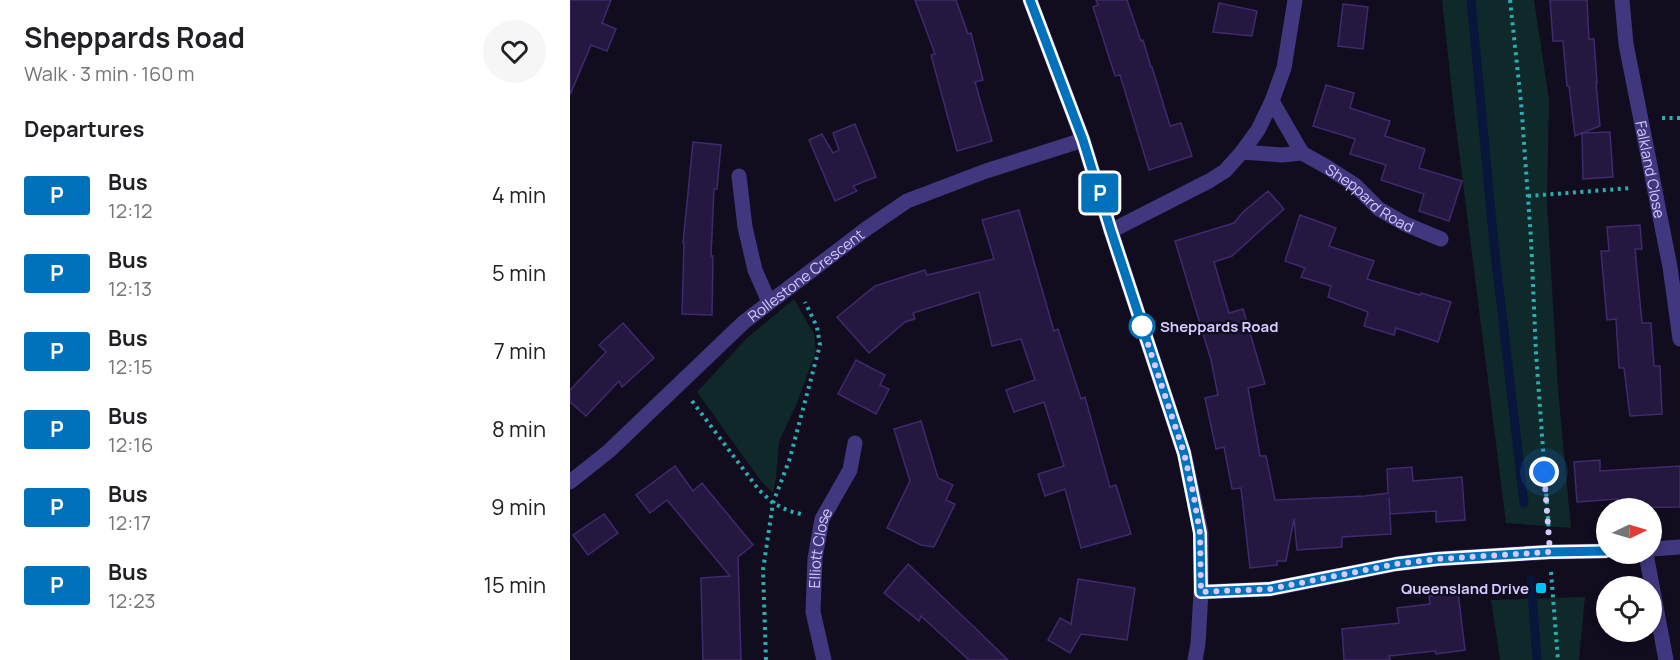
<!DOCTYPE html>
<meta charset="utf-8">
<style>
body{margin:0;font-family:Manrope,sans-serif;background:#f6f6f6;color:#202124;height:100vh;display:flex;flex-direction:column;font-size:22px;white-space:nowrap}
*{box-sizing:border-box;margin:0}
p{font-size:20px;color:#757577}
.icon{flex:none;width:33px;height:33px;fill:none;stroke:currentColor;stroke-width:2;stroke-linecap:round;stroke-linejoin:round}
.map{position:relative;flex:1;overflow:hidden}
.side{display:flex;flex-direction:column;background:#fff;width:570px}
.side>*{flex:none}
.badge{padding:0 12px;border-radius:4px;font-size:21px;line-height:39px}
.needle{width:39px;rotate:85deg}
.tools{position:absolute;left:1026px;top:498px;display:grid;gap:12px}
.tools a{display:grid;place-items:center;width:66px;height:66px;border-radius:50%;background:#fff;box-shadow:0 3px 9px #0003;font-size:30px}
.you{position:absolute;width:30px;height:30px;margin:-15px;border:4px solid #fff;border-radius:50%;background:#1a73e8;box-shadow:0 0 0 9px #1a73e833}
.map>.badge{position:absolute;translate:-50% -50%;box-shadow:0 0 0 3px #fff}
h2{padding:0 24px;font-size:22px;line-height:54px}
.round{display:grid;place-items:center;flex:none;width:63px;height:63px;border-radius:32px;background:#f6f6f6}
.overview{display:flex;align-items:center;justify-content:space-between;height:102px;padding:0 24px}
h1{font-size:28px;font-weight:700;line-height:45px}
ul{padding:0;list-style:none}
li{display:flex;align-items:center;gap:18px;height:78px;padding:0 24px}
li div{flex:1}
li b{display:block;font-size:22px}
li em{font-style:normal}
li .badge{min-width:66px;font-weight:700;text-align:center}
main{display:flex;flex:1;min-height:0}
.map>svg:first-child{display:block}
.green{fill:#0f2829}
.lines{fill:none;stroke-linecap:round;stroke-linejoin:round}
.stream{stroke:#09163c;stroke-width:9}
.building{fill:#241840;stroke:#3e2a6d;stroke-width:1.5}
.path{stroke:#2dacb1;stroke-width:4;stroke-dasharray:3 4.5;stroke-linecap:butt}
.service{stroke:#41377f;stroke-width:15}
.pedestrian{stroke:#41377f;stroke-width:15}
.minor{stroke:#41377f;stroke-width:15}
.line-casing{stroke:#fff;stroke-width:14}
.line{stroke:#0072bc;stroke-width:9}
.walk{stroke:#d6cbff;stroke-width:6;stroke-dasharray:0 10.8}
.stop-dot{fill:#fff;stroke:#0072bc;stroke-width:3}
.poi-dot{fill:#00c4f6;stroke:#120c1f;stroke-width:2}
.labels{text-anchor:middle;dominant-baseline:central;stroke-width:4.5;stroke-linejoin:round;paint-order:stroke}
.street-label{font-size:15px;fill:#d6cbff;stroke:#120c1f}
.stop-label{font-size:15px;font-weight:bold;fill:#d6cbff;stroke:#120c1f;text-anchor:start}
.poi-label{font-size:15px;font-weight:bold;fill:#d6cbff;stroke:#120c1f;text-anchor:end}
</style>
<main>
<section class="side">
<div class="overview"><div><h1>Sheppards Road</h1><p>Walk · 3 min · 160 m</p></div><a class="round"><svg class="icon" aria-label="heart" viewBox="0 0 24 24"><path d="M12 20l-8-8c-3-5 5-10 8-4 3-6 11-1 8 4z"/></svg></a></div>
<h2>Departures</h2>
<ul>
<li><span class="badge" style="background:#0072bc;color:#fff">P</span><div><b>Bus</b><p>12:12</p></div><em>4 min</em></li>
<li><span class="badge" style="background:#0072bc;color:#fff">P</span><div><b>Bus</b><p>12:13</p></div><em>5 min</em></li>
<li><span class="badge" style="background:#0072bc;color:#fff">P</span><div><b>Bus</b><p>12:15</p></div><em>7 min</em></li>
<li><span class="badge" style="background:#0072bc;color:#fff">P</span><div><b>Bus</b><p>12:16</p></div><em>8 min</em></li>
<li><span class="badge" style="background:#0072bc;color:#fff">P</span><div><b>Bus</b><p>12:17</p></div><em>9 min</em></li>
<li><span class="badge" style="background:#0072bc;color:#fff">P</span><div><b>Bus</b><p>12:23</p></div><em>15 min</em></li>
</ul>
</section>
<div class="map">
<svg width="1110" height="660" viewBox="0 0 1110 660">
<rect width="100%" height="100%" fill="#120c1f"/>
<g class="green">
<path d="M872 0H964L979 100 977 202 988 389 1001 528 936 523 885 120Z"/>
<path d="M224 299 244 334 246 351 227 403 209 442 206 477 203 493 191 481 127 392 177 338Z"/>
<path d="M1015 597 1009 660H930L921 600Z"/>
</g>
<g class="lines">
<g class="stream">
<path d="M901 0 924 244 954 503"/>
<path d="M961 580 967 660"/>
</g>
</g>
<g class="building">
<path d="M0 0H41L32 23 46 29 37 51 21 45 0 95Z"/>
<path d="M345 0H386L398 34 401 33 413 80 405 82 422 141 387 151 361 55 365 54Z"/>
<path d="M526 0H557L571 41 573 40 581 67H582L600 126 611 123 622 156 579 170 550 75 545 76 523 7 528 5Z"/>
<path d="M980 0H1017L1019 39H1024L1027 83H1026L1030 126 1005 136 999 86H997L993 41H983Z"/>
<path d="M649 3 687 11 682 36 643 32Z"/>
<path d="M773 4 798 7 793 49 768 46Z"/>
<path d="M756 85 784 93 780 108 820 121 815 136 855 149 849 168 892 181 879 221 849 211 854 194 811 180 816 165 780 154 785 139 743 126Z"/>
<path d="M285 124 306 177 283 186 287 191 265 201 239 140 252 134 263 153 269 150 263 133Z"/>
<path d="M1040 132 1043 177 1013 179 1012 133Z"/>
<path d="M123 142 151 145 147 189H144L141 256H143L142 315 112 314 114 243H113Z"/>
<path d="M698 191 714 209 662 256 644 262 659 313 673 309 695 384 678 388 690 456H696L705 500 795 496 818 493 817 469 842 467 843 481 892 477 895 520 866 522V511L820 514 819 497 821 534 772 537V547L727 550 724 519 716 561H707V565L680 568 671 488 662 489 654 447 646 449 635 398 648 395 641 360 605 241 664 223 673 212Z"/>
<path d="M449 210 484 331 488 329 511 399 515 397 540 487 546 485 561 534 511 548 495 489 475 496 468 474 494 466 474 402 444 412 436 390 465 380 451 339 422 346 409 292 343 313 345 319 335 322 299 353 267 317 305 286 355 270 357 275 424 259 412 220Z"/>
<path d="M730 215 766 228 759 246 804 261 797 279 850 295 851 293 881 302 868 342 826 328 824 335 794 326 798 312 758 297 761 286 731 277 735 268 715 261Z"/>
<path d="M1070 225 1072 249H1065L1072 323H1081L1084 366H1090L1092 414 1060 416 1054 368H1049L1046 319 1037 320 1031 251H1039L1037 227Z"/>
<path d="M53 323 84 358 52 387 49 381 16 416 0 402V390L36 352 29 345Z"/>
<path d="M286 360 315 375 310 385 319 389 306 414 268 394Z"/>
<path d="M351 421 368 478 383 485 376 500 385 504 364 547 351 545 317 528 340 481 324 429Z"/>
<path d="M1030 460V471L1110 466V507L1049 508 1048 499 1007 502 1004 462Z"/>
<path d="M105 466 123 491 132 483 183 545 168 557 171 660H133L131 578 160 576 97 500 80 513 66 495Z"/>
<path d="M34 514 48 533 18 555 3 535Z"/>
<path d="M338 564 403 626 438 660H399L351 616 349 621 314 593Z"/>
<path d="M508 579 565 588 557 640 511 634 500 653 478 640 490 618 501 624Z"/>
<path d="M888 592 895 650 866 654 865 651 819 656 820 660H774L772 629 829 623 827 608 860 604 859 596Z"/>
</g>
<g class="lines">
<g class="path">
<path d="M940 0 951 102 961 239 966 353 979 532"/>
<path d="M1092 118H1110"/>
<path d="M958 196 1062 188"/>
<path d="M122 401 189 490 203 503 219 511 231 514"/>
<path d="M981 572 988 660"/>
<path d="M196 660 193 570 203 503 220 458 250 345 247 327 235 302"/>
</g>
<path class="service" d="M169 176 175 227 185 270 199 302"/>
<g class="pedestrian">
<path d="M702 101 732 153"/>
<path id="s1" d="M672 152 712 155 732 153 757 167 785 185 809 209 835 224 871 239"/>
</g>
<g class="minor">
<path d="M460 0 513 140 541 231 614 453 631 533V592L628 644 625 660"/>
<path id="s2" d="M1052 0 1056 44 1100 267 1110 339"/>
<path d="M541 231 639 181 655 171 672 152 688 130 702 101 714 68 725 0"/>
<path id="s3" d="M0 482 39 451 174 322 296 229 337 201 416 171 513 140"/>
<path d="M1082 549 1110 547"/>
<path d="M1076 554 1096 660"/>
<path d="M631 592 701 589 826 564 867 559 980 552 1036 551"/>
<path id="s4" d="M254 660 243 612 245 558 252 519 280 470 285 443"/>
</g>
</g>
<g class="lines">
<g class="line-casing">
<path id="line" d="M460 0 513 140 541 231 614 453 630 533 631 592 700 589 826 564 867 559 980 552 1036 551"/>
</g>
<use href="#line" class="line"/>
<path class="walk" d="M572 326 570 320 614 453 623 492 630 533 631 592 700 589 826 564 867 559 980 552 974 472"/>
</g>
<circle class="stop-dot" cx="572" cy="326" r="12"/>
<rect class="poi-dot" x="965" y="582" width="12" height="12" rx="3"/>
<g class="labels">
<g class="street-label">
<text stroke="none"><textPath href="#s2" startOffset="172">Falkland Close</textPath></text>
<text stroke="none"><textPath href="#s1" startOffset="142">Sheppard Road</textPath></text>
<text stroke="none"><textPath href="#s3" startOffset="314">Rollestone Crescent</textPath></text>
<text stroke="none"><textPath href="#s4" startOffset="114">Elliott Close</textPath></text>
</g>
<g class="stop-label">
<text x="590" y="326">Sheppards Road</text>
</g>
<g class="poi-label">
<text x="959" y="588">Queensland Drive</text>
</g>
</g>
</svg>
<div class="tools">
<a><svg class="needle" viewBox="-14 -14 28 28"><path d="M0-13l5 13h-10z" fill="#e53935"/><path d="M0 13l5-13h-10z" fill="#757577"/></svg></a>
<a><svg class="icon" aria-label="locate" viewBox="0 0 24 24"><circle cx="12" cy="12" r="6"/><path d="M12 2v4M12 18v4M2 12h4M18 12h4"/></svg></a>
</div>
<div class="you" style="left:974px;top:472px"></div>
<b class="badge" style="left:530px;top:193px;background:#0072bc;color:#fff">P</b>
</div>
</main>
